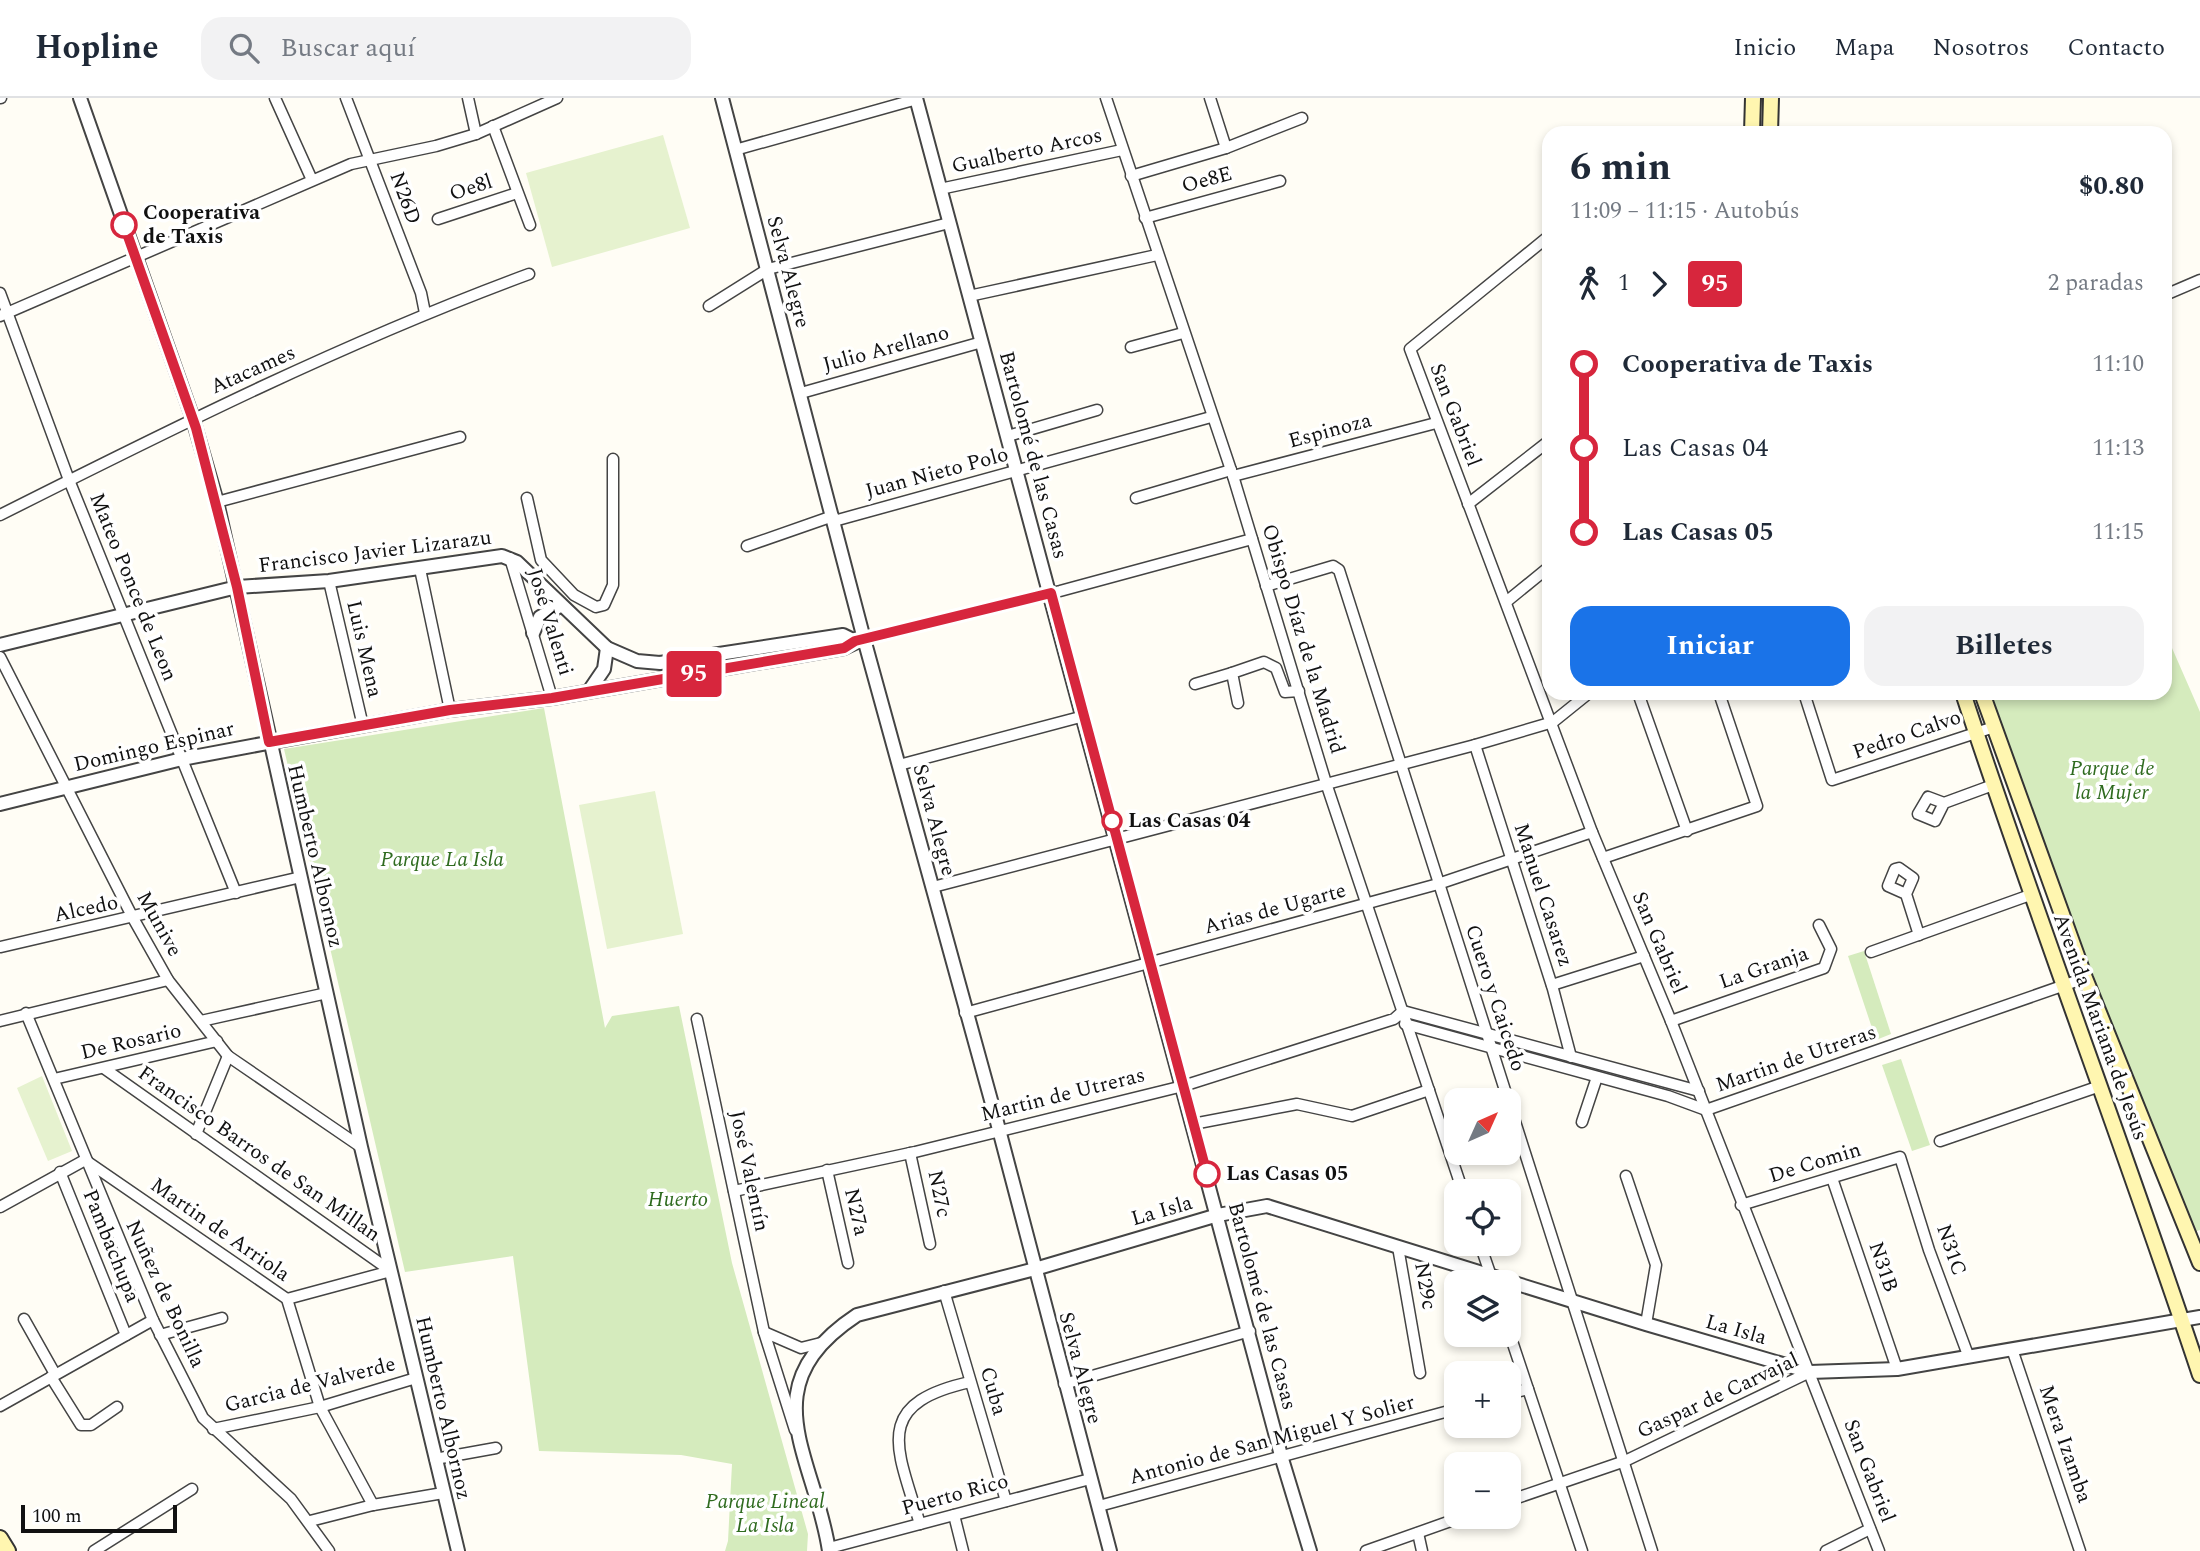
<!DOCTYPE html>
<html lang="es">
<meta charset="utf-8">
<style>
body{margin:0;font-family:Spectral,serif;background:#f2f2f3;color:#1f2937;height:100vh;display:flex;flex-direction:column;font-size:26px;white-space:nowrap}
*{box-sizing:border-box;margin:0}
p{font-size:23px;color:#747a83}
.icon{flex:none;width:38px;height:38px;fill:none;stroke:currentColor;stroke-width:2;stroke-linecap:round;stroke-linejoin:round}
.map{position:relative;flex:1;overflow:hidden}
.side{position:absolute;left:1542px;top:28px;width:630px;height:574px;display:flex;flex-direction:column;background:#fff;border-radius:21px;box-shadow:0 4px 10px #0003}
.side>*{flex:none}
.badge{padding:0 14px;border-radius:5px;font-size:24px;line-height:46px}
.needle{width:46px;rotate:45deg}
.tools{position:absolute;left:1444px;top:990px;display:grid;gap:14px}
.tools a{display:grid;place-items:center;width:77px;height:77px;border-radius:14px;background:#fff;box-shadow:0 4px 10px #0003;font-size:35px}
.scale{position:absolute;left:21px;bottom:18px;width:156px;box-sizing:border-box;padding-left:7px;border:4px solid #111;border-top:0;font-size:19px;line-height:24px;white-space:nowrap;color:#111;-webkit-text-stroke:5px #fff;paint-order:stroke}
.map>.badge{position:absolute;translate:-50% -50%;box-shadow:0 0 0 4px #fff}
.legs{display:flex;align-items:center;gap:10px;height:77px;padding:0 28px;font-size:23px}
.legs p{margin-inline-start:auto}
.headline{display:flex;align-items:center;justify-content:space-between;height:119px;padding:0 28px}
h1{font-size:38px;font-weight:700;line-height:52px}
.cta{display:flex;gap:14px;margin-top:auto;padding:14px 28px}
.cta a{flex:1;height:80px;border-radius:21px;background:#1a73e8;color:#fff;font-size:28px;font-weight:700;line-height:80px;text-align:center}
.cta a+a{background:#f2f2f3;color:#1f2937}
ul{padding:0 28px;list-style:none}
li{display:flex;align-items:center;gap:24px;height:84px;font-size:26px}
li i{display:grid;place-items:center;width:10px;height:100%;margin:0 9px;background:currentColor}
li i::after{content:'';width:18px;height:18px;margin:-9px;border:5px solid;border-radius:50%;background:#fff}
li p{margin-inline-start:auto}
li:first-child i{background:linear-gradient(#0000 50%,currentColor 0)}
li:last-child i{background:linear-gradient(currentColor 50%,#0000 0)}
header{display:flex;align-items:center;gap:42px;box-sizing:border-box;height:98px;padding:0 35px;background:#fff;border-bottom:2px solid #e0e1e3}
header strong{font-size:33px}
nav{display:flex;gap:38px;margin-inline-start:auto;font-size:24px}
.search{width:490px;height:63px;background:#f2f2f3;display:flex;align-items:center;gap:18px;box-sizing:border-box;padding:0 24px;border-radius:21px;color:#747a83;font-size:26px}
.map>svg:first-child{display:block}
.green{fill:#d5ebbd}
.pitch{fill:#e6f2cf}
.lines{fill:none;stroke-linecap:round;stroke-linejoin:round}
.minor-casing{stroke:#444;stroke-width:13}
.tertiary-casing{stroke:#444;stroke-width:16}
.secondary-casing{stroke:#333;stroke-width:18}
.minor{stroke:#fff;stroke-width:10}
.tertiary{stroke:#fff;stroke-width:12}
.secondary{stroke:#fff6b0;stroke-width:14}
.line-1-casing{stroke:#fff;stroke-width:16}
.line-1{stroke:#d7263d;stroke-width:10}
.stop-1-dot{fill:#fff;stroke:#d7263d;stroke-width:3.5}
.labels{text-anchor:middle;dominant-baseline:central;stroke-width:7;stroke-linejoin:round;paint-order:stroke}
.street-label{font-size:21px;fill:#111;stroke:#fff}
.stop-label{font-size:21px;font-weight:bold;fill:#111;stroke:#fff;text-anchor:start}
.park-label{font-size:21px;font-style:italic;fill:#2f6b1f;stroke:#fff}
</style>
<header>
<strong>Hopline</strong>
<div class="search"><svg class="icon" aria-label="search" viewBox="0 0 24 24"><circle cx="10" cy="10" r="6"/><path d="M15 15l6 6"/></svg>Buscar aquí</div>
<nav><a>Inicio</a><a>Mapa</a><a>Nosotros</a><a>Contacto</a></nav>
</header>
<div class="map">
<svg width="2200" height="1453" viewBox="0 0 2200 1453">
<rect width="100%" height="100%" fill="#fffdf5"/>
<g class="green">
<path d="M2165 534 2200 614V1132L2188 1136 1984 595H2165Z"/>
<path d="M544 610 605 930 612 918 679 908 732 1165 808 1436 807 1453H725L728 1443 732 1366 681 1357 539 1353 513 1158 405 1174 284 651Z"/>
<path d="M1864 853 1891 936 1876 942 1848 858Z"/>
<path d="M1901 961 1930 1047 1912 1053 1882 967Z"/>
</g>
<g class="pitch">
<path d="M663 37 690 130 552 169 526 75Z"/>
<path d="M655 693 683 836 607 851 579 707Z"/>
<path d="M42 978 72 1053 48 1063 17 990Z"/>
</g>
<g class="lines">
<g class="minor-casing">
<g id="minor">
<path d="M0 0H1"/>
<path d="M275 0 312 82"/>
<path d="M346 0 421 195 425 215"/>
<path d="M468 0 476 36"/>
<path d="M1106 0 1233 378 1326 685 1463 1094"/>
<path d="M1210 0 1226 50"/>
<path d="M493 28 530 127"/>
<path d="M735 52 917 1"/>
<path d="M1131 78 1226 50 1302 20"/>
<path d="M940 91 1122 52"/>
<path d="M1145 120 1280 83"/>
<path d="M438 121 517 95"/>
<path d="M1549 138 1410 251 1592 734 1671 923 1879 1453"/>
<path d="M0 195 69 382 236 795"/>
<path d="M2165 197 2200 182"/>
<path d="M969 198 1157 157"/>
<path d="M709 208 768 171 949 125"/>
<path d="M0 218 351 66 436 48 476 36 557 0"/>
<path d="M1131 249 1183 235"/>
<path d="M801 295 982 244"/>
<path d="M1008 338 1097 312"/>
<path d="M1233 378 1436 325"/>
<path d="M527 400 541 462 574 497 596 509 604 507 613 487V361"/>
<path d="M1136 400 1231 372"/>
<path d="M217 404 460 339"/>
<path d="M1468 406 1549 343"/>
<path d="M0 417C173 330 347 243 529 176"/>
<path d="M834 423 1211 319"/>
<path d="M747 448 833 418"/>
<path d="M510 460 552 600"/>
<path d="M420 471 450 612"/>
<path d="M329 483 363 628"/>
<path d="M1266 488 1333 468 1339 472 1652 1453"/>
<path d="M1506 504 1549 469"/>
<path d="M864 541 1060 493 1252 441"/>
<path d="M0 559 133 820 168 882 228 958 361 1049"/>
<path d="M1195 586 1232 575"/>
<path d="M1638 595 1687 733"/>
<path d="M1804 595 1832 682 1994 629"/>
<path d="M1238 605 1232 575 1264 564 1276 570 1285 594 1299 593"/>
<path d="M1475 647 1553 891 1571 959"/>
<path d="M899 667 1084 618"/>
<path d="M1944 705 1935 723 1918 716 1928 699 1944 705 1993 687"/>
<path d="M1603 760 1757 708 1719 595"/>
<path d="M933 789 1475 647 1553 624 1589 595"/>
<path d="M1906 796 1888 788 1895 771 1899 770 1913 780 1906 796 1919 837"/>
<path d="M1 849 301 779"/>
<path d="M1871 854 2030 797"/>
<path d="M1552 887 1644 858"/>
<path d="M26 915 153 1222 203 1320 291 1401 329 1453"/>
<path d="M965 915 1438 786 1592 734"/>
<path d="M697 921 764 1234 795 1332"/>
<path d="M0 923 168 882"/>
<path d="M201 923 327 895"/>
<path d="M1671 923 1824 870 1831 851 1819 827"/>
<path d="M1405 926 1668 998 1706 1012 2085 880"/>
<path d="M105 971 391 1173"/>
<path d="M54 981 217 943"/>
<path d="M1582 1024 1597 979"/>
<path d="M1193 1026 1297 1006 1352 1018 1429 992"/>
<path d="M196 1036 228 958"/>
<path d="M1940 1043 2100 988"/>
<path d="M910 1055 930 1146"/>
<path d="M85 1062 287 1201 320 1309 373 1407"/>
<path d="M827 1072 848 1165"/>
<path d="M60 1074 126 1237"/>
<path d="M1626 1078 1656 1167 1646 1226"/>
<path d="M1832 1080 1897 1271"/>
<path d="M734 1093 915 1054 1183 988 1394 921 1403 913 1699 993"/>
<path d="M1741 1107 1900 1059 1929 1152 1968 1257"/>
<path d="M0 1109 85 1062"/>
<path d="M1480 1146 1492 1181"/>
<path d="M1398 1149 1420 1275"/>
<path d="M944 1193 1006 1403"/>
<path d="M287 1201 391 1173"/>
<path d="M24 1221 55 1276"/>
<path d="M1508 1231 1582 1453"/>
<path d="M764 1234 801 1250 821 1245"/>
<path d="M160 1237 222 1220"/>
<path d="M2012 1251 2080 1453"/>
<path d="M51 1279 81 1327H91L117 1309"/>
<path d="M1064 1286 1250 1233"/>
<path d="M1508 1296 1528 1291"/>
<path d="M0 1308 153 1222"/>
<path d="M213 1331 320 1309 416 1280"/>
<path d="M435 1361 496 1350"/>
<path d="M1508 1403 1625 1363 1810 1274"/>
<path d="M1099 1408 1456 1311"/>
<path d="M954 1417 963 1453"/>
<path d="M310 1423 373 1407 443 1395"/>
<path d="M920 1426C897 1350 871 1306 970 1284"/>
<path d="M1418 1435 1422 1453"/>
<path d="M829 1450 1090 1381"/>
<path d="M94 1453 192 1391"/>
<path d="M1366 1453 1462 1419"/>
<path d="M1826 1453 1870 1431"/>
</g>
</g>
<g class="tertiary-casing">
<g id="tertiary">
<path d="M80 0 193 321 217 404 361 1049 458 1453"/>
<path d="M722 0 864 541 997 1024 1110 1453"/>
<path d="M916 0 1282 1361 1310 1453"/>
<path d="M533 535 540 519 560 508"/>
<path d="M0 547 237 489 329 483 502 458 517 464 607 550 637 563 660 565 843 537 855 543"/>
<path d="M589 593 604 571 607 550"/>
<path d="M0 706 182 661 278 643 450 612 552 600 844 550 861 542"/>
<path d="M829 1453C815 1358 748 1289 857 1217L1035 1171 1218 1117 1267 1108 1646 1226 1810 1274 1897 1271 2200 1219"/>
</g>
</g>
<g class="secondary-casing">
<g id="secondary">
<path d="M1752 35 1753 0"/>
<path d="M1770 35 1771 0"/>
<path d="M1963 595C2038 824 2124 1048 2200 1277"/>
<path d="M1982 595 2085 880 2200 1165"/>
<path d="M0 1440 8 1453"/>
</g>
</g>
<use href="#minor" class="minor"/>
<use href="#tertiary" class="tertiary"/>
<use href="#secondary" class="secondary"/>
</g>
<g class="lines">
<g class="line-1-casing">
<path id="line-1" d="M124 127 196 330 237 489 269 644 450 612 552 600 844 550 855 543 1051 495 1207 1076"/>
</g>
<use href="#line-1" class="line-1"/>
</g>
<g class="stop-1-dot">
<circle cx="124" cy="127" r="12"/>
<circle cx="1112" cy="723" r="9"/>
<circle cx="1207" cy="1076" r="12"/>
</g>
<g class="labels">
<g class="street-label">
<text transform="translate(1027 53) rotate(-12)">Gualberto Arcos</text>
<text transform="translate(1207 82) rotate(-15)">Oe8E</text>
<text transform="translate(471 90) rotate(-18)">Oe8l</text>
<text transform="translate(405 100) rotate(70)">N26D</text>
<text transform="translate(788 174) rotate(75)">Selva Alegre</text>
<text transform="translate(886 251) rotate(-15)">Julio Arellano</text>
<text transform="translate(253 272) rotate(-24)">Atacames</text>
<text transform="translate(1455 317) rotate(69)">San Gabriel</text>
<text transform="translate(1330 333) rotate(-15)">Espinoza</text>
<text transform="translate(1033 357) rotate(75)">Bartolomé de las Casas</text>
<text transform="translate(937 375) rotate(-15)">Juan Nieto Polo</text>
<text transform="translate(375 454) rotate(-7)">Francisco Javier Lizarazu</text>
<text transform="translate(133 489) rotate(68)">Mateo Ponce de Leon</text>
<text transform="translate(550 524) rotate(73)">José Valenti</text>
<text transform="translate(1303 541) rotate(73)">Obispo Díaz de la Madrid</text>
<text transform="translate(364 551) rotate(77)">Luis Mena</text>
<text transform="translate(1907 637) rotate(-19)">Pedro Calvo</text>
<text transform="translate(154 649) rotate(-13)">Domingo Espinar</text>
<text transform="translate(934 722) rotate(75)">Selva Alegre</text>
<text transform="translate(315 758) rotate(77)">Humberto Albornoz</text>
<text transform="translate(1543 797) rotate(72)">Manuel Casarez</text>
<text transform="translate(86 811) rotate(-12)">Alcedo</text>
<text transform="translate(1275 811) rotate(-15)">Arias de Ugarte</text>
<text transform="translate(159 826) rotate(61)">Munive</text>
<text transform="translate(1659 845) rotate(67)">San Gabriel</text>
<text transform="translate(1764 870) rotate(-19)">La Granja</text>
<text transform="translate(1495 900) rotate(72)">Cuero y Caicedo</text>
<text transform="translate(2100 929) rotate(70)">Avenida Mariana de Jesús</text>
<text transform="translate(131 944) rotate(-13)">De Rosario</text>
<text transform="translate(1796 961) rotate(-19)">Martin de Utreras</text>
<text transform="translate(1063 997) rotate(-14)">Martin de Utreras</text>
<text transform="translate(259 1056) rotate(35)">Francisco Barros de San Millan</text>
<text transform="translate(1815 1065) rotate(-17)">De Comin</text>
<text transform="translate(749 1073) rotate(78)">José Valentín</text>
<text transform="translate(939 1096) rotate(78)">N27c</text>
<text transform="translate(1162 1113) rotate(-16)">La Isla</text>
<text transform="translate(856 1114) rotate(77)">N27a</text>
<text transform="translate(220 1132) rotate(35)">Martin de Arriola</text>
<text transform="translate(111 1148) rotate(68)">Pambachupa</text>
<text transform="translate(1951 1152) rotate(71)">N31C</text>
<text transform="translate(1883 1169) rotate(71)">N31B</text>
<text transform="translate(1425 1188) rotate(80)">N29c</text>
<text transform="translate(165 1196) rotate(65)">Nuñez de Bonilla</text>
<text transform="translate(1262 1208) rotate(75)">Bartolomé de las Casas</text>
<text transform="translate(1736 1232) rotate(16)">La Isla</text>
<text transform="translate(1080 1270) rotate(75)">Selva Alegre</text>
<text transform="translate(310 1287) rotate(-14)">Garcia de Valverde</text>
<text transform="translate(993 1293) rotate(74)">Cuba</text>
<text transform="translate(1718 1298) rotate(-25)">Gaspar de Carvajal</text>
<text transform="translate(443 1310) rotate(77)">Humberto Albornoz</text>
<text transform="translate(1272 1342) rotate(-15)">Antonio de San Miguel Y Solier</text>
<text transform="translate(2065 1346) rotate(71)">Mera Izamba</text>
<text transform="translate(1869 1373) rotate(69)">San Gabriel</text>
<text transform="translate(955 1397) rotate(-15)">Puerto Rico</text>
</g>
<g class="stop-label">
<text x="143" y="115">Cooperativa<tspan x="143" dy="24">de Taxis</tspan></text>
<text x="1128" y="723">Las Casas 04</text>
<text x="1226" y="1076">Las Casas 05</text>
</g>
<g class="park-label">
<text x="2112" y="671">Parque de<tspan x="2112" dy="24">la Mujer</tspan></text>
<text x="442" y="762">Parque La Isla</text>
<text x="678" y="1102">Huerto</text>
<text x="765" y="1404">Parque Lineal<tspan x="765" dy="24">La Isla</tspan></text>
</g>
</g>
</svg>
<div class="tools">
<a><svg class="needle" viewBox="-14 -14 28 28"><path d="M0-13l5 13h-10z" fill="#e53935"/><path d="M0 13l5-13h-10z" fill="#747a83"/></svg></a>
<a><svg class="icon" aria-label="locate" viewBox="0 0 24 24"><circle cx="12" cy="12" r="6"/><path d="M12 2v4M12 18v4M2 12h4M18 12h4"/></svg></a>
<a><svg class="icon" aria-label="layers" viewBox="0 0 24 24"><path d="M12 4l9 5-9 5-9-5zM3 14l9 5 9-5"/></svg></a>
<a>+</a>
<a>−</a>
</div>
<div class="scale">100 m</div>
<b class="badge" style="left:694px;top:576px;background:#d7263d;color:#fff">95</b>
<section class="side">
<div class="headline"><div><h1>6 min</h1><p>11:09 – 11:15 · Autobús</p></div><b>$0.80</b></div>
<div class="legs"><svg class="icon" aria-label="walk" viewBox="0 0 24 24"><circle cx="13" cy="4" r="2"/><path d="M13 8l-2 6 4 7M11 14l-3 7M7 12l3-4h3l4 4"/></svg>1<svg class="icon" aria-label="forward" viewBox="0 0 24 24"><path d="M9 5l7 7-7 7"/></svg><b class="badge" style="background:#d7263d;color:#fff">95</b><p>2 paradas</p></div>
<ul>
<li><i style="color:#d7263d"></i><b>Cooperativa de Taxis</b><p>11:10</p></li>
<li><i style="color:#d7263d"></i><span>Las Casas 04</span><p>11:13</p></li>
<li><i style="color:#d7263d"></i><b>Las Casas 05</b><p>11:15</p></li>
</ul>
<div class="cta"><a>Iniciar</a><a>Billetes</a></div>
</section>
</div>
